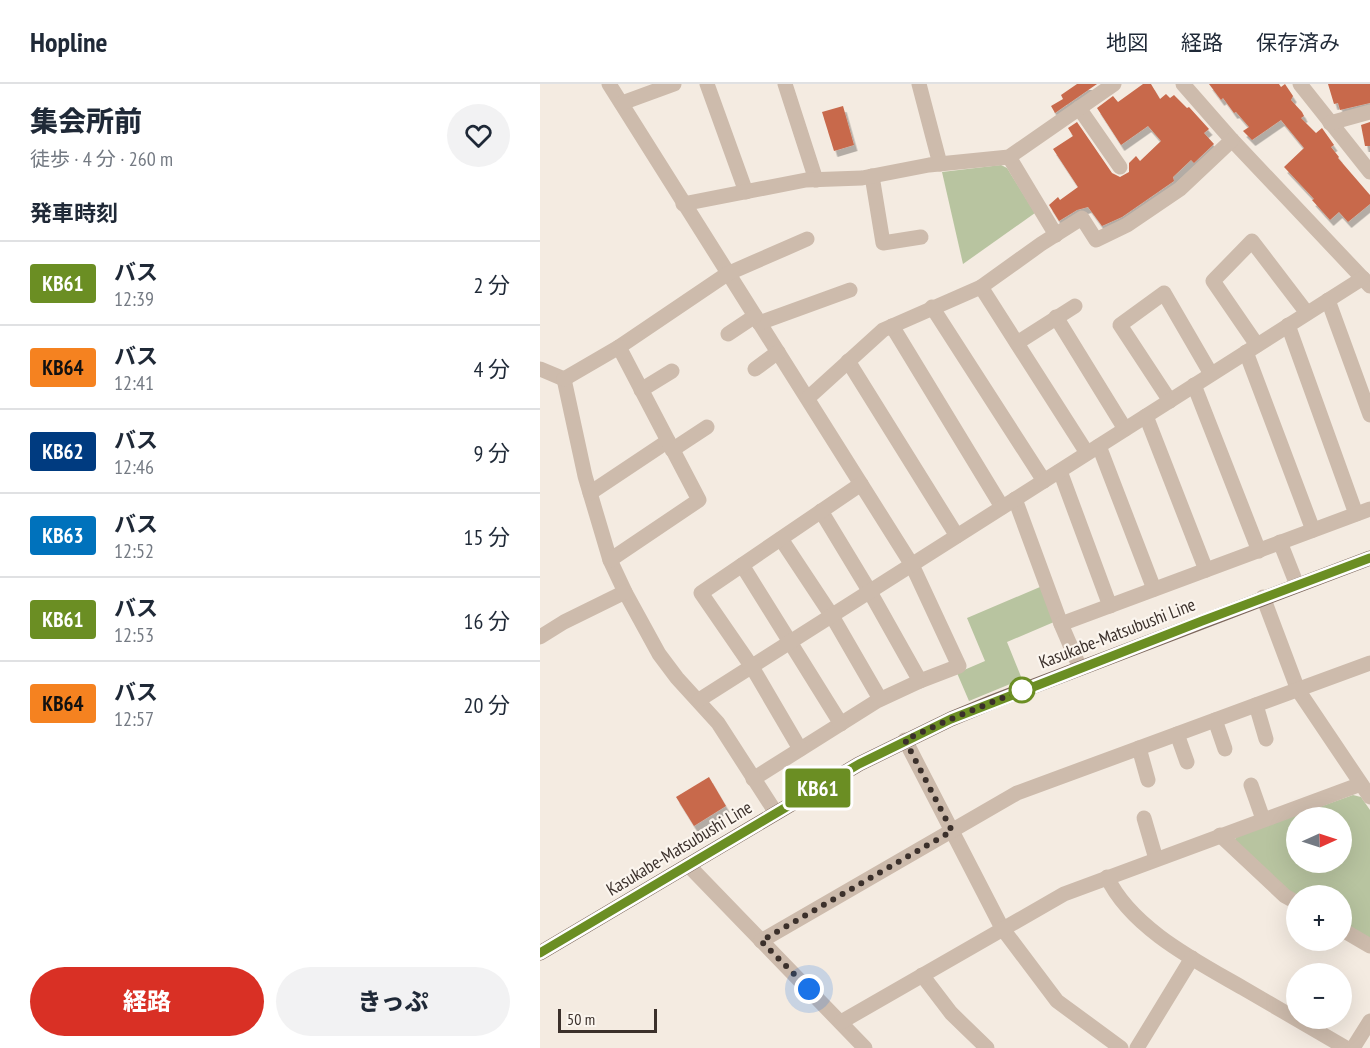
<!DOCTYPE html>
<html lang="ja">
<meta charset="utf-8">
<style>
body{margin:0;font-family:"PT Sans Narrow","Noto Sans JP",sans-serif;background:#f2f2f3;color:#1f2937;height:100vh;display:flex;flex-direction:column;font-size:22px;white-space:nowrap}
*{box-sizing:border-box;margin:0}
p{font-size:20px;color:#747a83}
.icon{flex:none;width:33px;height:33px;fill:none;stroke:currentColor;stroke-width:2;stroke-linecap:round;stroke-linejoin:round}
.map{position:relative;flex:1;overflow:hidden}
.panel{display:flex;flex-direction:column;background:#fff;width:540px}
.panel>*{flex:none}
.badge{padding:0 12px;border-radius:4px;font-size:21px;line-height:39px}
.needle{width:39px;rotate:87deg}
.tools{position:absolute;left:746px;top:723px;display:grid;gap:12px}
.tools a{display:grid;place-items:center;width:66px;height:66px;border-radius:50%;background:#fff;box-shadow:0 6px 24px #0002;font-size:30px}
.scale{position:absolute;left:18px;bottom:15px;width:99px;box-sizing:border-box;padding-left:6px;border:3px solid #3b302b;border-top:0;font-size:16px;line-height:21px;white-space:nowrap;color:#3b302b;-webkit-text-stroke:4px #fbf5ee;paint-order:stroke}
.you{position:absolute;width:30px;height:30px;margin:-15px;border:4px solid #fff;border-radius:50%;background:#1a73e8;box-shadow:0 0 0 9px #1a73e833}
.map>.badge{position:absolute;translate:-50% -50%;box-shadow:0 0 0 3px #fff}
h2{padding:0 30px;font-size:22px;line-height:54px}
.round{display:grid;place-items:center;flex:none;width:63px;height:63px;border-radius:32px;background:#f2f2f3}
.headline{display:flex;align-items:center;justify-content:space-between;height:102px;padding:0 30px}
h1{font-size:28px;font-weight:800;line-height:45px}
.action{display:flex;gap:12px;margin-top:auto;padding:12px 30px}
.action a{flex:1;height:69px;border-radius:36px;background:#d93025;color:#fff;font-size:24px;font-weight:800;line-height:69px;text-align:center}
.action a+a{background:#f2f2f3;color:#1f2937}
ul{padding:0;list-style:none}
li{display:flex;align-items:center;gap:18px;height:84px;padding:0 30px;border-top:2px solid #e0e1e3}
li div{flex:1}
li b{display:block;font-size:22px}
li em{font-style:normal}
li .badge{min-width:66px;font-weight:700;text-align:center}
header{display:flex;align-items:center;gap:36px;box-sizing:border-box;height:84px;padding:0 30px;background:#fff;border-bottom:2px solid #e0e1e3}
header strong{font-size:28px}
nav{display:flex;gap:33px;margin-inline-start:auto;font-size:21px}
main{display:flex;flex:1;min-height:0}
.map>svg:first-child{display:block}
.green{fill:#b8c4a0;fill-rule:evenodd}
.building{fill:#c8694b;filter:url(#shadow)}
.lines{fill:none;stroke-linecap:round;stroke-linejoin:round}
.minor{stroke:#cdbbac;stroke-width:15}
.major{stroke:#7d675c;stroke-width:15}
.line-casing{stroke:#fff;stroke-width:14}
.line{stroke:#6b8e23;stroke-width:9}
.walk{stroke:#3b302b;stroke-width:6;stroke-dasharray:0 10.8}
.stop-dot{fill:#fff;stroke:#6b8e23;stroke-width:3}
.labels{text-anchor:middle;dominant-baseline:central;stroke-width:4.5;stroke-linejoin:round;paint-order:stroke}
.street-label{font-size:18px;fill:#3b302b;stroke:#fbf5ee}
</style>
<header>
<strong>Hopline</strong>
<nav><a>地図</a><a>経路</a><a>保存済み</a></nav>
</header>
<main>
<section class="panel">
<div class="headline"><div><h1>集会所前</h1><p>徒歩 · 4 分 · 260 m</p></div><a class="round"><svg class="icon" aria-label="heart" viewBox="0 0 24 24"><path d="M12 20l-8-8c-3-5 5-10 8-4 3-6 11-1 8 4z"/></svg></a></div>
<h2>発車時刻</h2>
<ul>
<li><span class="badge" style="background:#6b8e23;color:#fff">KB61</span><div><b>バス</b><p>12:39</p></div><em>2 分</em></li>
<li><span class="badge" style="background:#f58220;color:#111">KB64</span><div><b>バス</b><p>12:41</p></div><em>4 分</em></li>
<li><span class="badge" style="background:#003b80;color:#fff">KB62</span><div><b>バス</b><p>12:46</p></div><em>9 分</em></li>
<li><span class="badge" style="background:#0072bc;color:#fff">KB63</span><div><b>バス</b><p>12:52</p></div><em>15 分</em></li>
<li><span class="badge" style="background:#6b8e23;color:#fff">KB61</span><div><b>バス</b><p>12:53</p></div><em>16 分</em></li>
<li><span class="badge" style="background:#f58220;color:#111">KB64</span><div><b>バス</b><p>12:57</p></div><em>20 分</em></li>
</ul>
<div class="action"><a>経路</a><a>きっぷ</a></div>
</section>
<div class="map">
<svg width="830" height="964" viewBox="0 0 830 964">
<defs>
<filter id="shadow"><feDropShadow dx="3.5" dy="6" stdDeviation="0" flood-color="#0004"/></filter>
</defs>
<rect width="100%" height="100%" fill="#f4ebe1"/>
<g class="green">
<path d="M461 81 467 84 495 129 423 180 402 88Z"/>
<path d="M500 503 514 538 467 558 482 595 429 617 417 589 445 577 427 534Z"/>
<path d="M813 711 821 713 830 726V856L801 838V812L757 811 746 805 692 757 700 751ZM756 734H801V778H756Z"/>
</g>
<g class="building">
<path d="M537 0H557L515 29 511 22 523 15 521 11Z"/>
<path d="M603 0H611L620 15 626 10 630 14 634 11 647 24 649 23 669 45 664 49 674 60 654 79 651 76 633 93 634 97 582 133 562 142 548 123 537 126 519 137 509 121 518 113 520 116 538 103 513 65 533 52 528 44 537 38 572 89 580 93 589 88V79L596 72 600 77 621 57 608 42 581 61 557 24 573 12 578 18Z"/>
<path d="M669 0H739L741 3 745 0 753 12 751 16 762 28 764 32 761 34 776 49 782 44 794 61 791 63 799 73 798 74 830 111V120L808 138 799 128 790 136 772 116 774 115 744 83 764 64 741 36 712 56 703 47 709 43 696 28 694 29 683 14 681 16Z"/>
<path d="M788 0H830V19L800 26 798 19 794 20Z"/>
<path d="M303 22 314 61 294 67 282 28Z"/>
<path d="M830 38V62H825L821 41Z"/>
<path d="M169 693 186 722 154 742 136 713Z"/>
</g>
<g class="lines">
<g class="minor">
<path d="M69 0 372 481 419 582 380 597 337 617 213 695"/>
<path d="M167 0 206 108"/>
<path d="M245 0 276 96"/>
<path d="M379 0 400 80"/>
<path d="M643 0 692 56 830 202"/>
<path d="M760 0 830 88"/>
<path d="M82 19 134 0"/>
<path d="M539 24 580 83"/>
<path d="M790 39 830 28"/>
<path d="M469 73 516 151"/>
<path d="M332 92 343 159 381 153"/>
<path d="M143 120 266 96 322 94 389 81 469 73 574 0"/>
<path d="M441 203 547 369"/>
<path d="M788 216 830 331"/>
<path d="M392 223 504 397"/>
<path d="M516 233 585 345"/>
<path d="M219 239 310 206"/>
<path d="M748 241 816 430"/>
<path d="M352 242 462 423"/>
<path d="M188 250 215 232"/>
<path d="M477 259 535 222"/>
<path d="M717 261 673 197 712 157 767 229"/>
<path d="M706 268 773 446"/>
<path d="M308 277 417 452"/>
<path d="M0 285 24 295"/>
<path d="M215 285 238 268"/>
<path d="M24 295 45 392 70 476 85 508 119 570 137 594 178 639 236 729"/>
<path d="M24 295 79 263 187 190 267 155"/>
<path d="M654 301 719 467"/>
<path d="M101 306 132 287"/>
<path d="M268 314 343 246 441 203 501 160 542 134 556 156 587 141 640 105 692 56"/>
<path d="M630 317 580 241 624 209 671 290"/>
<path d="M606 332 666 486"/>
<path d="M559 362 614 505"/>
<path d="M132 366 167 343"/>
<path d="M520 387 570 522"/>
<path d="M50 409 128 357"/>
<path d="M475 415 521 540 540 584"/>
<path d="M281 427 330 508 380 597"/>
<path d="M241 455 292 532 340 615"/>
<path d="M740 458 757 501"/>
<path d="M70 476 159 416 79 263"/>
<path d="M202 481 301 640"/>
<path d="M723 513 758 606 830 713"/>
<path d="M521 540 830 425"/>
<path d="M0 553 24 538 85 508"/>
<path d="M159 616 823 194"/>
<path d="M716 621 726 655"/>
<path d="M675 636 685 665"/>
<path d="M637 650 647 678"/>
<path d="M365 656 462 844 517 917 581 964"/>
<path d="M599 664 608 696"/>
<path d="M260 665 212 583 161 509 321 400"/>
<path d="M711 701 723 735"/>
<path d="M604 734 616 775"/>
<path d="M680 751 745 812 756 818"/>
<path d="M148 781 325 964"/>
<path d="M567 793C591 844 656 877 703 904 737 924 772 944 806 964"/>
<path d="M801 845 830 862"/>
<path d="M221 857 477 709 830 579"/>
<path d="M382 891 411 929 447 964"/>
<path d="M301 938 524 810 821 700"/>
<path d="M597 964 652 874"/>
<path d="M813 964 830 937"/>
</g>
<path class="major" d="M0 869 319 680 411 635 452 618 830 474"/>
</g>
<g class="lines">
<g class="line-casing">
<path id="line" d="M0 869 319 680 411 635 662 537 830 474"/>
</g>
<use href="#line" class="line"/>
<path class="walk" d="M269 905 221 857 412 747 365 656 411 635 482 606"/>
</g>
<circle class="stop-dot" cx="482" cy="606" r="12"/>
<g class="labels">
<g class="street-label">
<text transform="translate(577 549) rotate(-21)">Kasukabe-Matsubushi Line</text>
<text transform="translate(139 764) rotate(-31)">Kasukabe-Matsubushi Line</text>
</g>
</g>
</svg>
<div class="tools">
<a><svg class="needle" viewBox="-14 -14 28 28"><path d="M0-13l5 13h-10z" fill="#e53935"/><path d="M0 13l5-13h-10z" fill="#747a83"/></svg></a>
<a>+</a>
<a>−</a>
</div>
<div class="scale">50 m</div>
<div class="you" style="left:269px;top:905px"></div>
<b class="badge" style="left:278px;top:704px;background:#6b8e23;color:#fff">KB61</b>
</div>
</main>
